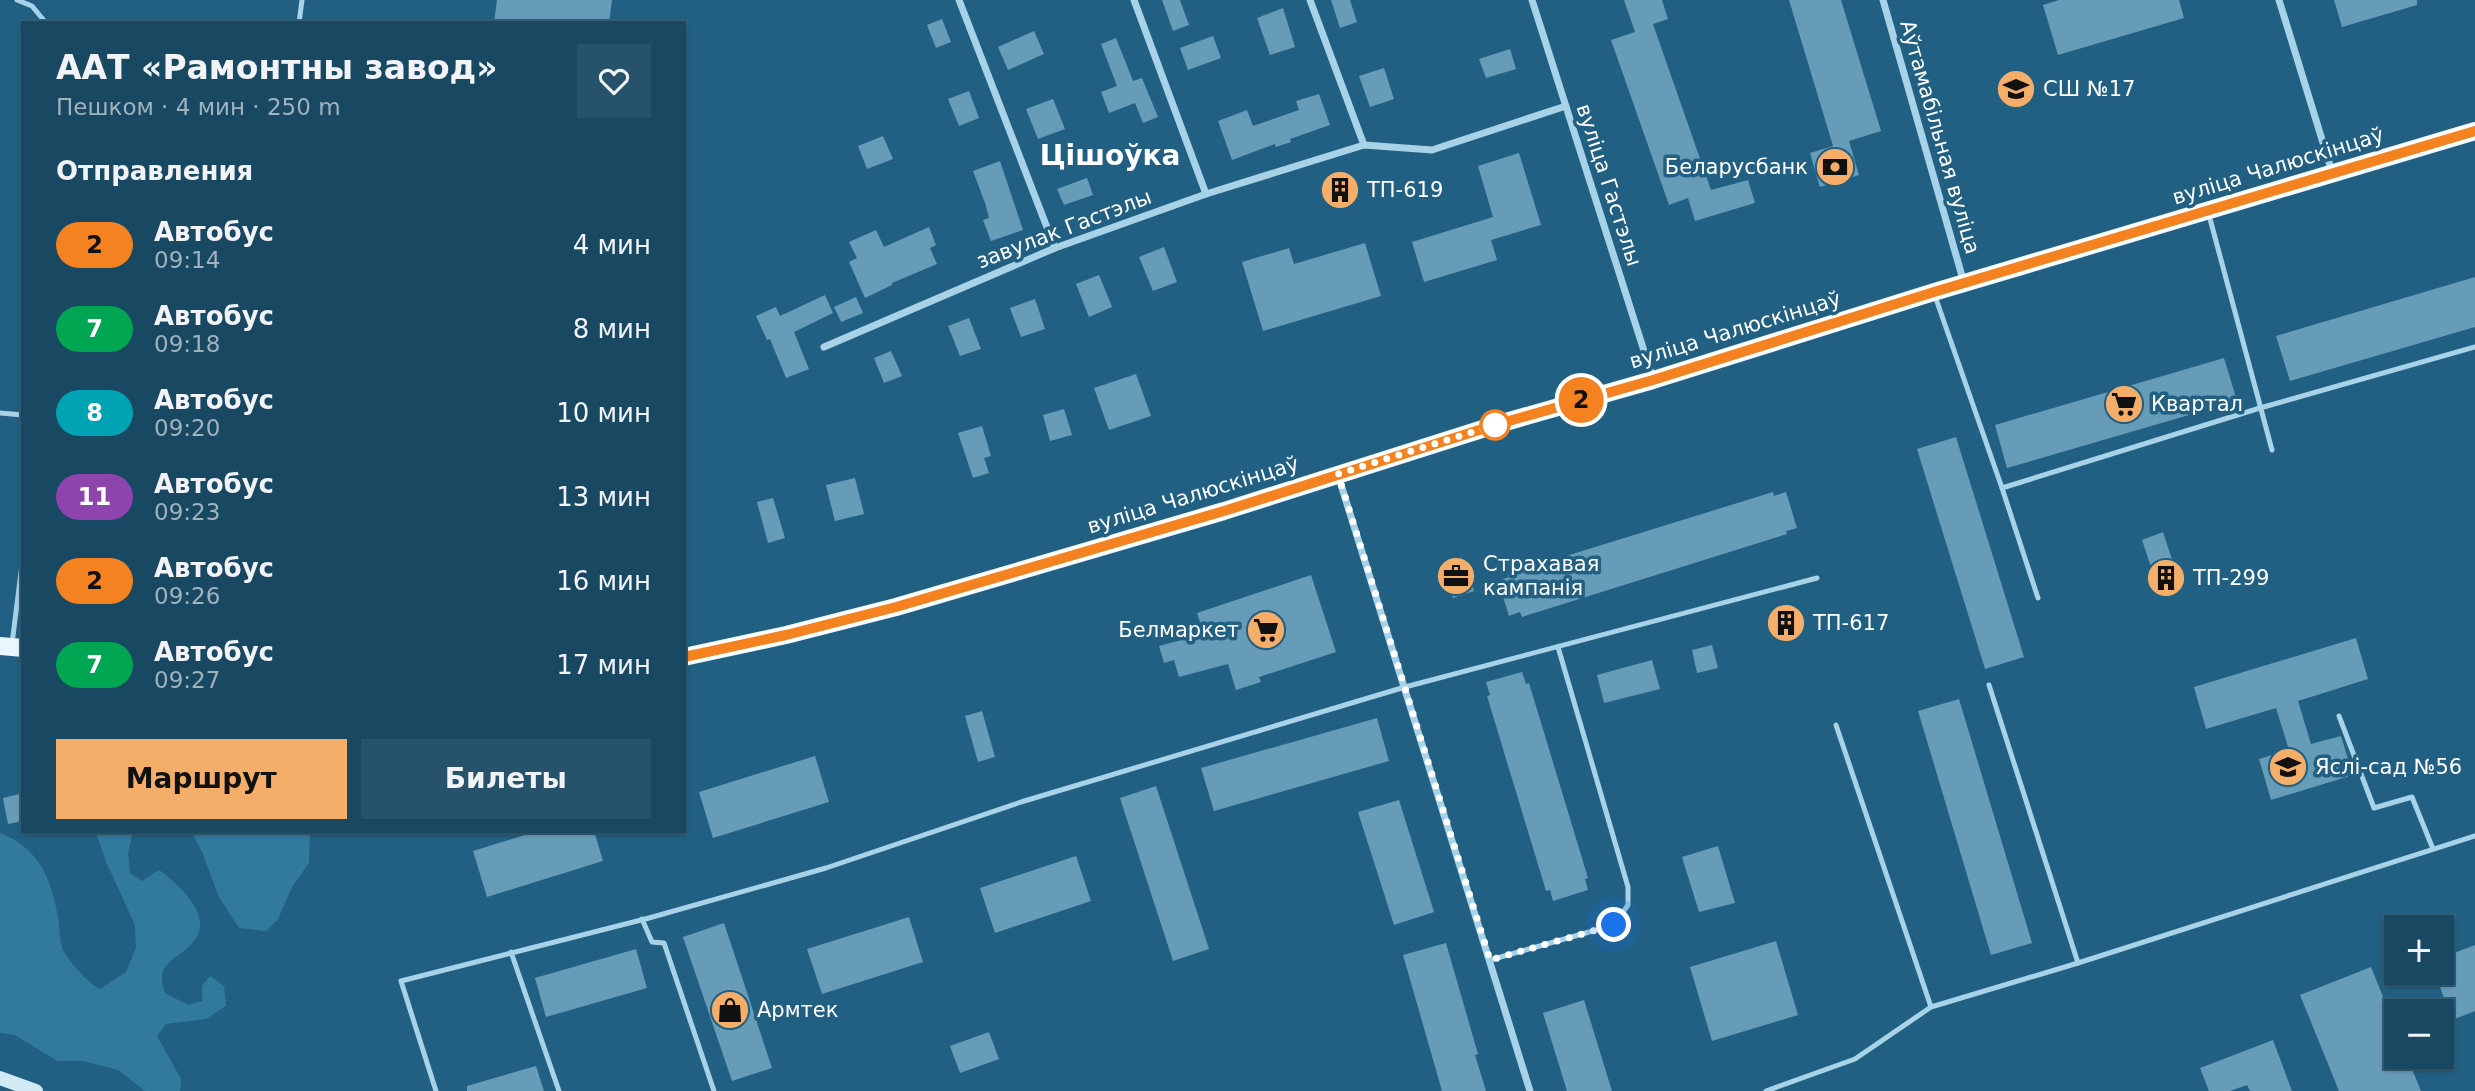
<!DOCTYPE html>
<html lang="ru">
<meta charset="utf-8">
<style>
body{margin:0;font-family:"DejaVu Sans",sans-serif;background:#26526b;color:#f1f3f6;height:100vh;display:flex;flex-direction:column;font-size:26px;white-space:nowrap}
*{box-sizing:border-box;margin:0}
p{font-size:23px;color:#9fb2be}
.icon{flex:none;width:38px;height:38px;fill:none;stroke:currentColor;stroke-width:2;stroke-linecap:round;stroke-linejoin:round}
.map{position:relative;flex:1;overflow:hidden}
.side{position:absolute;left:21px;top:21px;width:665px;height:812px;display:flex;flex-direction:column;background:#194862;border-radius:0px;box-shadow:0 2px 5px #0004,0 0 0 2px #376077}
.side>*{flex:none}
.badge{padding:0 14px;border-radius:23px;font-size:24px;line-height:46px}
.fabs{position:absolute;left:2384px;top:915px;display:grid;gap:14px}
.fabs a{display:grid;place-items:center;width:70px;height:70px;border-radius:0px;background:#194862;box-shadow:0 2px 5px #0004,0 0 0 2px #376077;font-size:35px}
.you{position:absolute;width:35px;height:35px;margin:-18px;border:5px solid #fff;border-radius:50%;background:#1a73e8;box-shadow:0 0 0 10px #1a73e833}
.map>.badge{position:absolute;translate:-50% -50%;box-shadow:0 0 0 4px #fff}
h2{padding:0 35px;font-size:26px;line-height:63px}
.round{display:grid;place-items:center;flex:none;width:74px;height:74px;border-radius:0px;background:#26526b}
.overview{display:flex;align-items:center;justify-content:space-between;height:119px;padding:0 35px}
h1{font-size:33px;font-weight:700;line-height:52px}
.action{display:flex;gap:14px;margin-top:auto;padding:14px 35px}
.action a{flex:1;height:80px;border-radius:0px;background:#f5ae69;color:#111;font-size:28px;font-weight:700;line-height:80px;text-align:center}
.action a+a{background:#26526b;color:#f1f3f6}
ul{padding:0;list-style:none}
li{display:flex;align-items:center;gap:21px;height:84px;padding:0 35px}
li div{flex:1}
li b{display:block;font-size:26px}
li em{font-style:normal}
li .badge{min-width:77px;font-weight:700;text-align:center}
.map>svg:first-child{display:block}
.green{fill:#317a9e}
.building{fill:#679cb8}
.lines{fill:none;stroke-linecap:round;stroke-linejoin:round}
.lane{stroke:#a7d2e8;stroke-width:5}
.street{stroke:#a7d2e8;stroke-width:7}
.secondary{stroke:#d2eaf6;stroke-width:14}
.primary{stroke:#eaf6fe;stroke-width:18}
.line-casing{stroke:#fff;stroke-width:16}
.line{stroke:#f58220;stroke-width:10}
.walk{stroke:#fff;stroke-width:7;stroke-dasharray:0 12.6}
.stop-dot{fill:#fff;stroke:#f58220;stroke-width:3.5}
.labels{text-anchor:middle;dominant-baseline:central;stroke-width:7;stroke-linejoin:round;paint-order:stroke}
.poi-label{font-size:21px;fill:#fff;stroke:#216082;text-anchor:start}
.street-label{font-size:21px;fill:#fff;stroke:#216082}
.district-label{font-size:28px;font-weight:bold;fill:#fff;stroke:#216082}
</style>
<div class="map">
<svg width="2475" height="1091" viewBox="0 0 2475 1091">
<rect width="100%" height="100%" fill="#216082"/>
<g class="green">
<path d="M95 831H133L128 853 130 873 142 881 159 870C177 883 215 916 194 941 178 961 153 961 165 993L188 1005 202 1001V986L210 976 224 986 226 1006 206 1019 166 1024 157 1036 181 1079 180 1091H145L118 1070 84 1061H57L15 1035 0 1033V833C39 848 52 879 58 918 60 927 59 942 63 950 70 963 88 983 100 989L126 972 136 948 135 925 107 864Z"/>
<path d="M191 831H310L309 863 292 887 278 919 266 931 239 928 219 897 202 852Z"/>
</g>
<g class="building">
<path d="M497 0H612L609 23H494Z"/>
<path d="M1162 0H1180L1189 25 1173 31Z"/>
<path d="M1331 0H1350L1357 22 1340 28Z"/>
<path d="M1624 0H1662L1668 19 1653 24 1711 190 1748 180 1755 203 1695 221 1688 198 1669 205 1611 40 1635 32Z"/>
<path d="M1789 0H1841L1881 131 1849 141 1859 175 1820 187 1810 153 1833 146Z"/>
<path d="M2059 0H2179L2184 18 2058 55 2043 5Z"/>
<path d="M2334 0H2417V5L2342 27Z"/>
<path d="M1283 8 1295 47 1270 55 1257 18Z"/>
<path d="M942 19 951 42 936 48 927 25Z"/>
<path d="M1034 31 1044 54 1008 70 998 47Z"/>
<path d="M1213 36 1221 58 1188 70 1180 48Z"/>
<path d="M1116 38 1133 81 1142 78 1158 117 1143 123 1135 103 1109 113 1101 92 1117 86 1101 44Z"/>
<path d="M1510 49 1516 69 1486 78 1479 59Z"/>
<path d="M1384 68 1394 99 1370 107 1359 76Z"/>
<path d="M969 91 979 118 959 126 948 99Z"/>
<path d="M1319 94 1330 125 1290 139 1291 142 1276 147 1275 144 1232 160 1218 121 1247 110 1253 126 1299 110 1296 101Z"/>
<path d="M1053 99 1065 129 1038 139 1026 109Z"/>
<path d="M883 136 893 159 867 169 858 146Z"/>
<path d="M1519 153 1541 225 1491 240 1497 260 1424 282 1412 242 1493 217 1478 166Z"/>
<path d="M1000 161 1023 230 991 241 983 220 989 218 985 203 973 171Z"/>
<path d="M1351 176 1357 195 1329 204 1323 186Z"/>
<path d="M1087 178 1093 195 1064 205 1057 189Z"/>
<path d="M929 227 936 245 930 248 937 264 892 283V285L865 298 849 262 857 258 849 242 876 230 884 247Z"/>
<path d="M1365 243 1381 296 1263 331 1242 262 1289 248 1294 264Z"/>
<path d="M1164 247 1177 282 1153 291 1139 257Z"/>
<path d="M1099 275 1112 307 1089 317 1076 284Z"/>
<path d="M2475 277V327L2290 381 2276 336Z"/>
<path d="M825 295 833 313 794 332 809 369 786 378 770 339 767 340 756 316 776 307 780 316Z"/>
<path d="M856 297 863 313 841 322 834 307Z"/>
<path d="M1035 299 1045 329 1021 337 1010 308Z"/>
<path d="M969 318 981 349 960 356 948 326Z"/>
<path d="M891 351 902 376 884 383 874 358Z"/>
<path d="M2224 358 2237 401 2007 468 1995 425Z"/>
<path d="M1136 374 1151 416 1109 430 1094 388Z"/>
<path d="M1064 409 1072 435 1050 441 1043 415Z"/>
<path d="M982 426 991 456 984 458 989 473 973 478 958 433Z"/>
<path d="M1956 437 2024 657 1985 669 1917 449Z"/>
<path d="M855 478 864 514 835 521 826 485Z"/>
<path d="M1773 492 1774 496 1786 492 1797 528 1786 531 1787 534 1522 617 1520 612 1509 616 1498 581 1509 577 1508 574Z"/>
<path d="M773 498 785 538 768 543 757 502Z"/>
<path d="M2163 532 2180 584 2159 591 2142 540Z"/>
<path d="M1462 556 1474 591 1453 598 1440 564Z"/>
<path d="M1311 575 1336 652 1259 677 1261 682 1236 690 1228 664 1179 677 1174 660 1164 663 1159 646 1204 634 1197 613Z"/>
<path d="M2356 638 2368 679 2298 701 2311 744 2341 736 2353 775 2271 800 2259 759 2289 750 2276 708 2206 729 2194 687Z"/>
<path d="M1712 645 1718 668 1697 673 1692 650Z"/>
<path d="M1652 660 1660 689 1604 703 1597 675Z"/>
<path d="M1522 672 1526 684 1529 683 1588 878 1585 879 1588 890 1553 901 1550 890 1546 891 1487 696 1490 695 1486 682Z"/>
<path d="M1959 699 2032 943 1991 955 1918 711Z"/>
<path d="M982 711 995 757 978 762 965 716Z"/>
<path d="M1377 718 1389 761 1214 811 1201 768Z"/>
<path d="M815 756 829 802 713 838 699 792Z"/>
<path d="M1156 786 1209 949 1173 961 1120 798Z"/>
<path d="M23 793V821L8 824 3 798Z"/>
<path d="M1399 800 1434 912 1394 925 1358 812Z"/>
<path d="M538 831H594L603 861 487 897 473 851Z"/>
<path d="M1718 846 1735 903 1699 912 1682 857Z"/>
<path d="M1076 856 1091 901 995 933 980 888Z"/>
<path d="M909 917 923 962 822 994 807 949Z"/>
<path d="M724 923 772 1068 732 1081 683 937Z"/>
<path d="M1776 941 1798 1015 1712 1041 1690 967Z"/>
<path d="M1446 943 1478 1054 1475 1055 1486 1091H1442L1403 955Z"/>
<path d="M2475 945V1011L2452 1020 2435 973H2441V958Z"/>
<path d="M636 949 647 988 546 1017 535 978Z"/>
<path d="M2371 967 2396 1029V1057H2407L2421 1091H2339L2300 995Z"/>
<path d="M1584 1000 1612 1091H1567L1543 1013Z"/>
<path d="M989 1032 999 1059 960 1073 950 1046Z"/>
<path d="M2273 1040 2292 1091H2250L2247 1085 2230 1091H2209L2200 1068Z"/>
<path d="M536 1066 544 1091H467V1086Z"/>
</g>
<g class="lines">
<g class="lane">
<path d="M17 0 32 6 46 23"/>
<path d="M299 23 302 0"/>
<path d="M2209 215 2272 450"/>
<path d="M1935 296 2002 488 2260 408 2475 347"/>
<path d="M0 413 23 415"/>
<path d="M2002 488 2038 598"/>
<path d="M12 644 23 556"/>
<path d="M1989 685 2078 963"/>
<path d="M2339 716 2374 808 2412 797 2433 849"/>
<path d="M1836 725 1931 1007"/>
<path d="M642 919 652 942 664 943 714 1091"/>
<path d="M511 952 559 1091"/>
<path d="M1490 960 1614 925 1628 905V887L1558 647"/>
<path d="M436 1091 401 981 649 918 826 868 1021 802 1405 687 1817 578"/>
<path d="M1766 1091 1855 1059 1931 1007 2078 963 2475 836"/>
</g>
<g class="street">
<path d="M959 0 1055 248"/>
<path d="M1134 0 1206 194"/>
<path d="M1310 0 1364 145"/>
<path d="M1532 0 1653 379"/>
<path d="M1883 0 1964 283"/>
<path d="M2279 0 2332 172"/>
<path d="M824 347 1055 248 1206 194 1364 145 1432 150 1566 106"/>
<path d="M1338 475 1530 1091"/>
</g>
<path class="secondary" d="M0 1078 36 1091"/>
<g class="primary">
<path d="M0 646 23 648"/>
<path d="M684 657 786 635 896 607 1224 511 1495 425 1653 380 1934 292 2475 131"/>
</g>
</g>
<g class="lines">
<g class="line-casing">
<path id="line" d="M684 657 786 635 896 607 1224 511 1495 425 1653 380 1934 292 2475 131"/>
</g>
<use href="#line" class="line"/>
<path class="walk" d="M1495 425 1338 474 1490 960 1614 925"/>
</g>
<defs>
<g id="school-disc" transform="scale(2.0125)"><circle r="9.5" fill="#f5ae69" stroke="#216082"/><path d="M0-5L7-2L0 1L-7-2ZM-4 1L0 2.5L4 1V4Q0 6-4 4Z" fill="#111"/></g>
<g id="bank-disc" transform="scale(2.0125)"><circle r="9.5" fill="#f5ae69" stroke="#216082"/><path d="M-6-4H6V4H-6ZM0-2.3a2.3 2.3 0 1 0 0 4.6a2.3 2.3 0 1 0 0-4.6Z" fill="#111"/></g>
<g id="building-disc" transform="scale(2.0125)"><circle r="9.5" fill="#f5ae69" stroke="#216082"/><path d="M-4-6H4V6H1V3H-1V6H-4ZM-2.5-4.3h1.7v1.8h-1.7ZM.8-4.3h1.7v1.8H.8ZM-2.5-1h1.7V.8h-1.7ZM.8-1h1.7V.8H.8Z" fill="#111"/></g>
<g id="supermarket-disc" transform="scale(2.0125)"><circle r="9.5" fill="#f5ae69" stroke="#216082"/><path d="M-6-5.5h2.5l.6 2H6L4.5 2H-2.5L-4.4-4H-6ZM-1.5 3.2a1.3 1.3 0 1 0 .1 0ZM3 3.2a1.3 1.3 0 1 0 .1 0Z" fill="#111"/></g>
<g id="office-disc" transform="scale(2.0125)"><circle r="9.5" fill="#f5ae69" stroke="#216082"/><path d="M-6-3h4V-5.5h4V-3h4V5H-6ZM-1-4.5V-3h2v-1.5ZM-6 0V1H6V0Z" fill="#111"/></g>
<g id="shop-disc" transform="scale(2.0125)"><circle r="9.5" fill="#f5ae69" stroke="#216082"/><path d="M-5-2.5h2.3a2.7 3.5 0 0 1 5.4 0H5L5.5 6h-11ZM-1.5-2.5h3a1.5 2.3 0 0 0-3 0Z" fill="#111"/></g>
</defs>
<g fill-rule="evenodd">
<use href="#school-disc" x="2016" y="89"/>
<use href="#bank-disc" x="1835" y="167"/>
<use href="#building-disc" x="1340" y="190"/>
<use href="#supermarket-disc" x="2124" y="404"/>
<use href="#office-disc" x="1456" y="576"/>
<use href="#building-disc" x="2166" y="578"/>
<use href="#building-disc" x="1786" y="623"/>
<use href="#supermarket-disc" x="1266" y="630"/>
<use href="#school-disc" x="2288" y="767"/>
<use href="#shop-disc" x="730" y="1010"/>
</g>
<circle class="stop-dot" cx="1495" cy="425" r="14"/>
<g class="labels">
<g class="poi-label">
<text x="2043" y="89">СШ №17</text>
<text x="1808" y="167" text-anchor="end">Беларусбанк</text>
<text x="1367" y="190">ТП-619</text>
<text x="2151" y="404">Квартал</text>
<text x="1483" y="564">Страхавая<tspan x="1483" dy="24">кампанія</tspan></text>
<text x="2193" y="578">ТП-299</text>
<text x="1813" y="623">ТП-617</text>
<text x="1239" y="630" text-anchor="end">Белмаркет</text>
<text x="2315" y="767">Яслі-сад №56</text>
<text x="757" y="1010">Армтек</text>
</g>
<g class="street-label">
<text transform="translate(1940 137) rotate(74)">Аўтамабільная вуліца</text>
<text transform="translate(2278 166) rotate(-17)">вуліца Чалюскінцаў</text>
<text transform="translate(1609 185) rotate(72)">вуліца Гастэлы</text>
<text transform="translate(1064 229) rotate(-21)">завулак Гастэлы</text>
<text transform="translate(1735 330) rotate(-17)">вуліца Чалюскінцаў</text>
<text transform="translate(1193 495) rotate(-17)">вуліца Чалюскінцаў</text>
</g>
<g class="district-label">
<text x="1110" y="155">Цішоўка</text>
</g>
</g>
</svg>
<div class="fabs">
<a>+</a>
<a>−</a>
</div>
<div class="you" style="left:1614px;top:925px"></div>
<b class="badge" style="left:1581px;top:400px;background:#f58220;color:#111">2</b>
<section class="side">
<div class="overview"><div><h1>ААТ «Рамонтны завод»</h1><p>Пешком · 4 мин · 250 m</p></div><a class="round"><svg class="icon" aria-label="heart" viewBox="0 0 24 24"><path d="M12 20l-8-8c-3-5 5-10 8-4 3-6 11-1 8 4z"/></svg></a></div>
<h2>Отправления</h2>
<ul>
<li><span class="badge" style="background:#f58220;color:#111">2</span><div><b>Автобус</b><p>09:14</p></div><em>4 мин</em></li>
<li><span class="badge" style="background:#00a651;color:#fff">7</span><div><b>Автобус</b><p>09:18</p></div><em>8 мин</em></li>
<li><span class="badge" style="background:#00a3b4;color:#fff">8</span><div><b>Автобус</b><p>09:20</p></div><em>10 мин</em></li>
<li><span class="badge" style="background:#8e44ad;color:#fff">11</span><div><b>Автобус</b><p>09:23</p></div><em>13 мин</em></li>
<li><span class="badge" style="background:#f58220;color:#111">2</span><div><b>Автобус</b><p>09:26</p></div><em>16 мин</em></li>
<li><span class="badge" style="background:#00a651;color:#fff">7</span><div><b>Автобус</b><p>09:27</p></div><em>17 мин</em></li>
</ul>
<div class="action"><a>Маршрут</a><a>Билеты</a></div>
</section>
</div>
